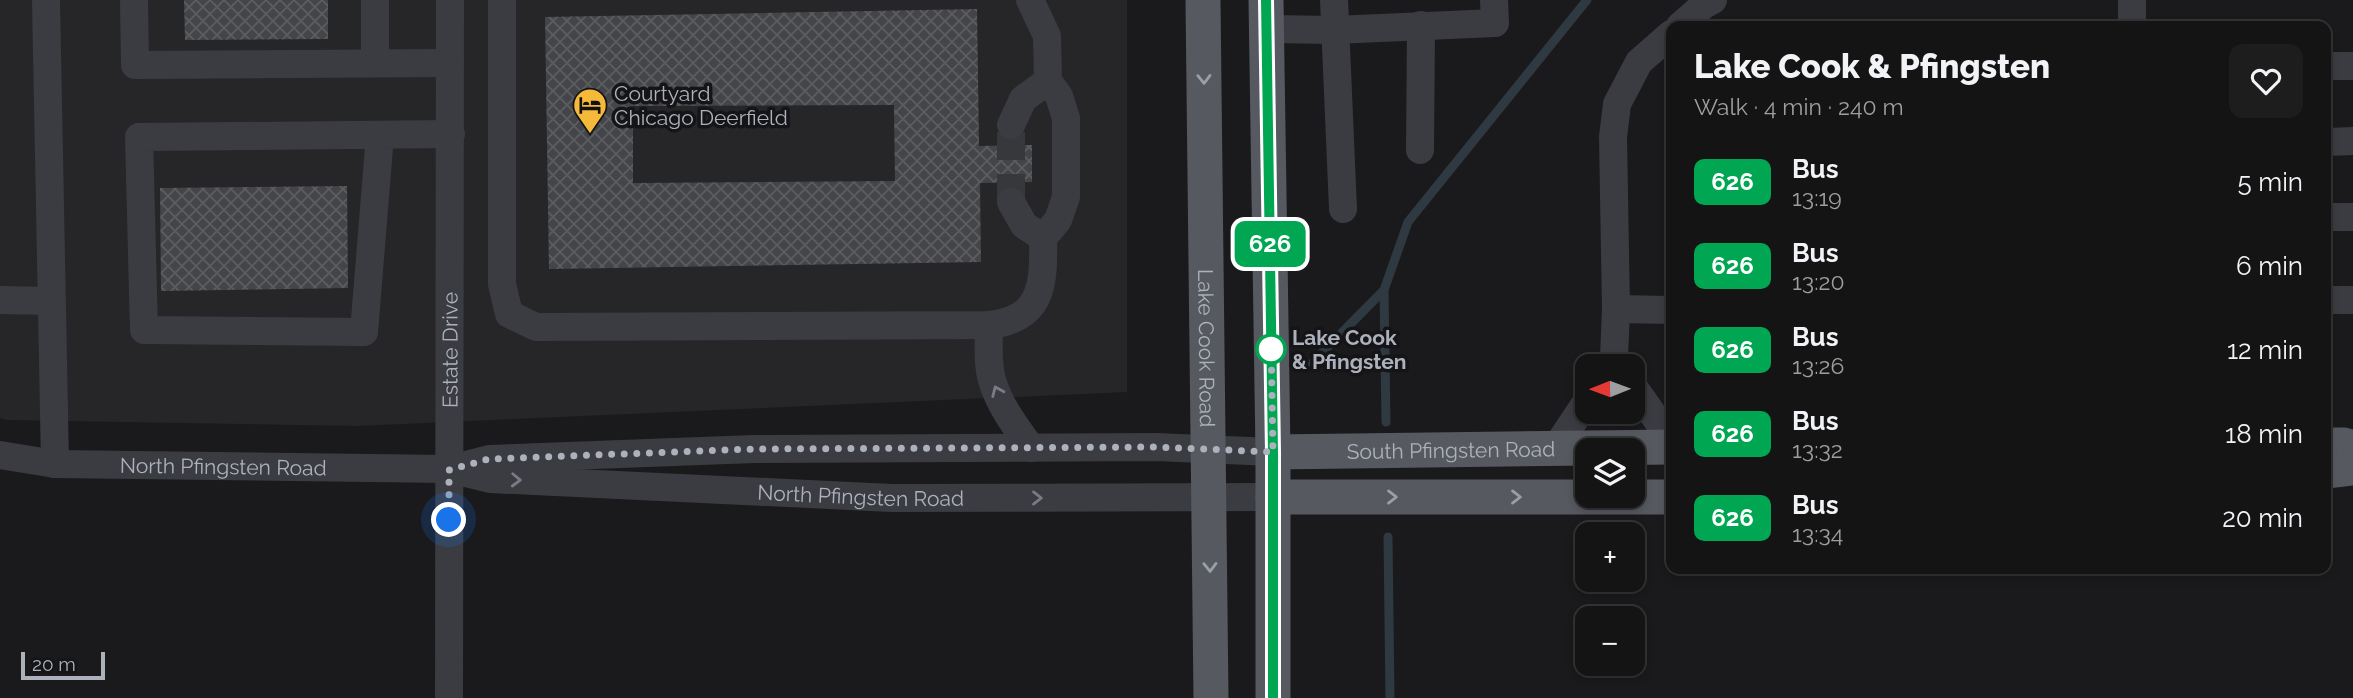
<!DOCTYPE html>
<meta charset="utf-8">
<style>
body{margin:0;font-family:Raleway,sans-serif;background:#1d1d1e;color:#f1f3f6;height:100vh;display:flex;flex-direction:column;font-size:26px;white-space:nowrap}
*{box-sizing:border-box;margin:0}
p{font-size:23px;color:#9d9ea0}
.icon{flex:none;width:38px;height:38px;fill:none;stroke:currentColor;stroke-width:2;stroke-linecap:round;stroke-linejoin:round}
.map{position:relative;flex:1;overflow:hidden}
.panel{position:absolute;left:1666px;top:21px;width:665px;height:553px;display:flex;flex-direction:column;background:#141415;border-radius:14px;box-shadow:0 4px 10px #0003,0 0 0 2px #333334}
.panel>*{flex:none}
.badge{padding:0 14px;border-radius:10px;font-size:24px;line-height:46px}
.needle{width:46px;rotate:269deg}
.fabs{position:absolute;left:1575px;top:354px;display:grid;gap:14px}
.fabs a{display:grid;place-items:center;width:70px;height:70px;border-radius:14px;background:#141415;box-shadow:0 4px 10px #0003,0 0 0 2px #333334;font-size:35px}
.scale{position:absolute;left:21px;bottom:18px;width:84px;box-sizing:border-box;padding-left:7px;border:4px solid #acb1bc;border-top:0;font-size:19px;line-height:24px;white-space:nowrap;color:#acb1bc;-webkit-text-stroke:5px #151517;paint-order:stroke}
.you{position:absolute;width:35px;height:35px;margin:-18px;border:5px solid #fff;border-radius:50%;background:#1a73e8;box-shadow:0 0 0 10px #1a73e833}
.map>.badge{position:absolute;translate:-50% -50%;box-shadow:0 0 0 4px #fff}
.round{display:grid;place-items:center;flex:none;width:74px;height:74px;border-radius:14px;background:#1d1d1e}
.overview{display:flex;align-items:center;justify-content:space-between;height:119px;padding:0 28px}
h1{font-size:33px;font-weight:800;line-height:52px}
ul{padding:0;list-style:none}
li{display:flex;align-items:center;gap:21px;height:84px;padding:0 28px}
li div{flex:1}
li b{display:block;font-size:26px}
li em{font-style:normal}
li .badge{min-width:77px;font-weight:700;text-align:center}
.map>svg:first-child{display:block}
.built{fill:#262629}
.lines{fill:none;stroke-linecap:round;stroke-linejoin:round}
.stream{stroke:#2f3941;stroke-width:9}
.building{fill:url(#building-cross-hatch);fill-rule:evenodd}
.minor-tunnel{stroke:#37383c;stroke-width:28;stroke-dasharray:28 14;stroke-linecap:butt}
.minor{stroke:#3b3c42;stroke-width:28}
.major{stroke:#575961;stroke-width:35}
.oneway{stroke:#9b9faa}
.oneway2{stroke:#797c85}
.line-casing{stroke:#fff;stroke-width:16}
.line{stroke:#00a651;stroke-width:10}
.walk{stroke:#acb1bc;stroke-width:7;stroke-dasharray:0 12.6}
.stop-dot{fill:#fff;stroke:#00a651;stroke-width:3.5}
.labels{text-anchor:middle;dominant-baseline:central;stroke-width:7;stroke-linejoin:round;paint-order:stroke}
.poi-label{font-size:21px;fill:#acb1bc;stroke:#151517;text-anchor:start}
.stop-label{font-size:21px;font-weight:bold;fill:#acb1bc;stroke:#151517;text-anchor:start}
.street-label{font-size:21px;fill:#acb1bc;stroke:#151517}
</style>
<div class="map">
<svg width="2353" height="698" viewBox="0 0 2353 698">
<defs>
<pattern id="building-cross-hatch" width="8" height="8" patternUnits="userSpaceOnUse" patternTransform="scale(1.75)"><rect width="8" height="8" fill="#444549"/><path d="M0 0l8 8M0 8l8-8" fill="none" stroke="#5c5d61"/></pattern>
</defs>
<rect width="100%" height="100%" fill="#1a1a1c"/>
<path class="built" d="M0 0H1127V392L357 426 7 420 0 418Z"/>
<g class="lines">
<g class="stream">
<path d="M1312 363 1384 290"/>
<path d="M1386 422 1384 290 1408 222 1587 0"/>
<path d="M1388 537 1390 698"/>
</g>
</g>
<g class="building">
<path d="M184 0H328V39L185 40Z"/>
<path d="M977 9 979 146 1032 145V182L980 183 981 262 549 269 545 17ZM894 105 895 181 633 183V106Z"/>
<path d="M347 186 348 288 161 291 160 188Z"/>
</g>
<g class="lines">
<path class="minor-tunnel" d="M1011 202V125"/>
<g class="minor">
<path d="M46 0 55 464"/>
<path d="M134 0 135 65 450 63"/>
<path d="M375 0V63"/>
<path d="M502 0V284L509 314 536 327 989 325C1043 319 1044 284 1043 238L1058 220 1066 197V118L1059 96 1048 81 1047 36 1030 0"/>
<path d="M1334 0 1343 209"/>
<path d="M2132 0V26"/>
<path d="M1680 26 1704 5 1713 0"/>
<path d="M1266 29 1334 30 1495 23 1494 0"/>
<path d="M2326 66H2353"/>
<path d="M1011 125 1023 99 1048 81"/>
<path d="M380 135 364 332 144 330 139 137 451 134"/>
<path d="M2326 142 2353 141"/>
<path d="M1420 150 1421 25"/>
<path d="M1011 202 1024 225 1043 238"/>
<path d="M2326 217H2353"/>
<path d="M0 300 51 301"/>
<path d="M2326 300H2353"/>
<path d="M1616 309 1671 310"/>
<path d="M989 325C989 343 987 363 992 380 999 405 1016 427 1031 448"/>
<path d="M1609 366 1614 358 1616 309 1613 137 1617 104 1639 62 1671 34"/>
<path d="M1633 386 1671 440"/>
<path d="M1555 449 1587 401"/>
<path id="s1" d="M0 455 55 464 449 469 490 479 892 498 1273 497"/>
<path d="M451 469 489 459 754 449 1156 447 1273 452"/>
<path id="s2" d="M449 698 450 0"/>
</g>
<g class="major">
<path id="s3" d="M1203 0 1211 698"/>
<path d="M1266 0 1273 452V698"/>
<path d="M2326 445H2344L2353 448"/>
<path id="s4" d="M1273 452 1671 447"/>
<path d="M2326 471 2353 468"/>
<path d="M1273 497H1671"/>
</g>
</g>
<defs><path id="oneway-chevron" d="M-2-3.5L2.5 0L-2 3.5" fill="none" stroke-width="1.6" stroke-linecap="round" stroke-linejoin="round" transform="scale(1.75)"/></defs>
<g class="oneway">
<use href="#oneway-chevron" transform="translate(1204 79) rotate(89)"/>
<use href="#oneway-chevron" transform="translate(1392 497)"/>
<use href="#oneway-chevron" transform="translate(1516 497)"/>
<use href="#oneway-chevron" transform="translate(1210 567) rotate(89)"/>
</g>
<g class="oneway2">
<use href="#oneway-chevron" transform="translate(997 391) rotate(-113)"/>
<use href="#oneway-chevron" transform="translate(516 480) rotate(2)"/>
<use href="#oneway-chevron" transform="translate(1037 498)"/>
</g>
<g class="lines">
<g class="line-casing">
<path id="line" d="M1266 0 1273 452V698"/>
</g>
<use href="#line" class="line"/>
<path class="walk" d="M449 520V470L489 459 754 449 1156 447 1273 452 1271 338V349"/>
</g>
<defs>
<g id="hotel-pin" transform="scale(1.75)"><path d="M0 17L-7.5 6A9.5 9.5 0 1 1 7.5 6Z" fill="#f5ba3a" stroke="#151517"/><path d="M-6-4.5h1.5V1H6V5H4.5V3h-9V5H-6ZM-4 0a1.8 1.8 0 1 1 3.6 0ZM.5 0V-2.5h3Q6-2.5 6 0Z" fill="#111"/></g>
</defs>
<g fill-rule="evenodd">
<use href="#hotel-pin" x="590" y="105"/>
</g>
<circle class="stop-dot" cx="1271" cy="349" r="14"/>
<g class="labels">
<g class="poi-label">
<text x="614" y="93">Courtyard<tspan x="614" dy="24">Chicago Deerfield</tspan></text>
</g>
<g class="stop-label">
<text x="1292" y="337">Lake Cook<tspan x="1292" dy="24">&amp; Pfingsten</tspan></text>
</g>
<g class="street-label">
<text stroke="none"><textPath href="#s2" startOffset="348">Estate Drive</textPath></text>
<text stroke="none"><textPath href="#s3" startOffset="348">Lake Cook Road</textPath></text>
<text stroke="none"><textPath href="#s4" startOffset="178">South Pfingsten Road</textPath></text>
<text stroke="none"><textPath href="#s1" startOffset="224">North Pfingsten Road</textPath></text>
<text stroke="none"><textPath href="#s1" startOffset="863">North Pfingsten Road</textPath></text>
</g>
</g>
</svg>
<div class="fabs">
<a><svg class="needle" viewBox="-14 -14 28 28"><path d="M0-13l5 13h-10z" fill="#e53935"/><path d="M0 13l5-13h-10z" fill="#9d9ea0"/></svg></a>
<a><svg class="icon" aria-label="layers" viewBox="0 0 24 24"><path d="M12 4l9 5-9 5-9-5zM3 14l9 5 9-5"/></svg></a>
<a>+</a>
<a>−</a>
</div>
<div class="scale">20 m</div>
<div class="you" style="left:449px;top:520px"></div>
<b class="badge" style="left:1270px;top:244px;background:#00a651;color:#fff">626</b>
<section class="panel">
<div class="overview"><div><h1>Lake Cook &amp; Pfingsten</h1><p>Walk · 4 min · 240 m</p></div><a class="round"><svg class="icon" aria-label="heart" viewBox="0 0 24 24"><path d="M12 20l-8-8c-3-5 5-10 8-4 3-6 11-1 8 4z"/></svg></a></div>
<ul>
<li><span class="badge" style="background:#00a651;color:#fff">626</span><div><b>Bus</b><p>13:19</p></div><em>5 min</em></li>
<li><span class="badge" style="background:#00a651;color:#fff">626</span><div><b>Bus</b><p>13:20</p></div><em>6 min</em></li>
<li><span class="badge" style="background:#00a651;color:#fff">626</span><div><b>Bus</b><p>13:26</p></div><em>12 min</em></li>
<li><span class="badge" style="background:#00a651;color:#fff">626</span><div><b>Bus</b><p>13:32</p></div><em>18 min</em></li>
<li><span class="badge" style="background:#00a651;color:#fff">626</span><div><b>Bus</b><p>13:34</p></div><em>20 min</em></li>
</ul>
</section>
</div>
